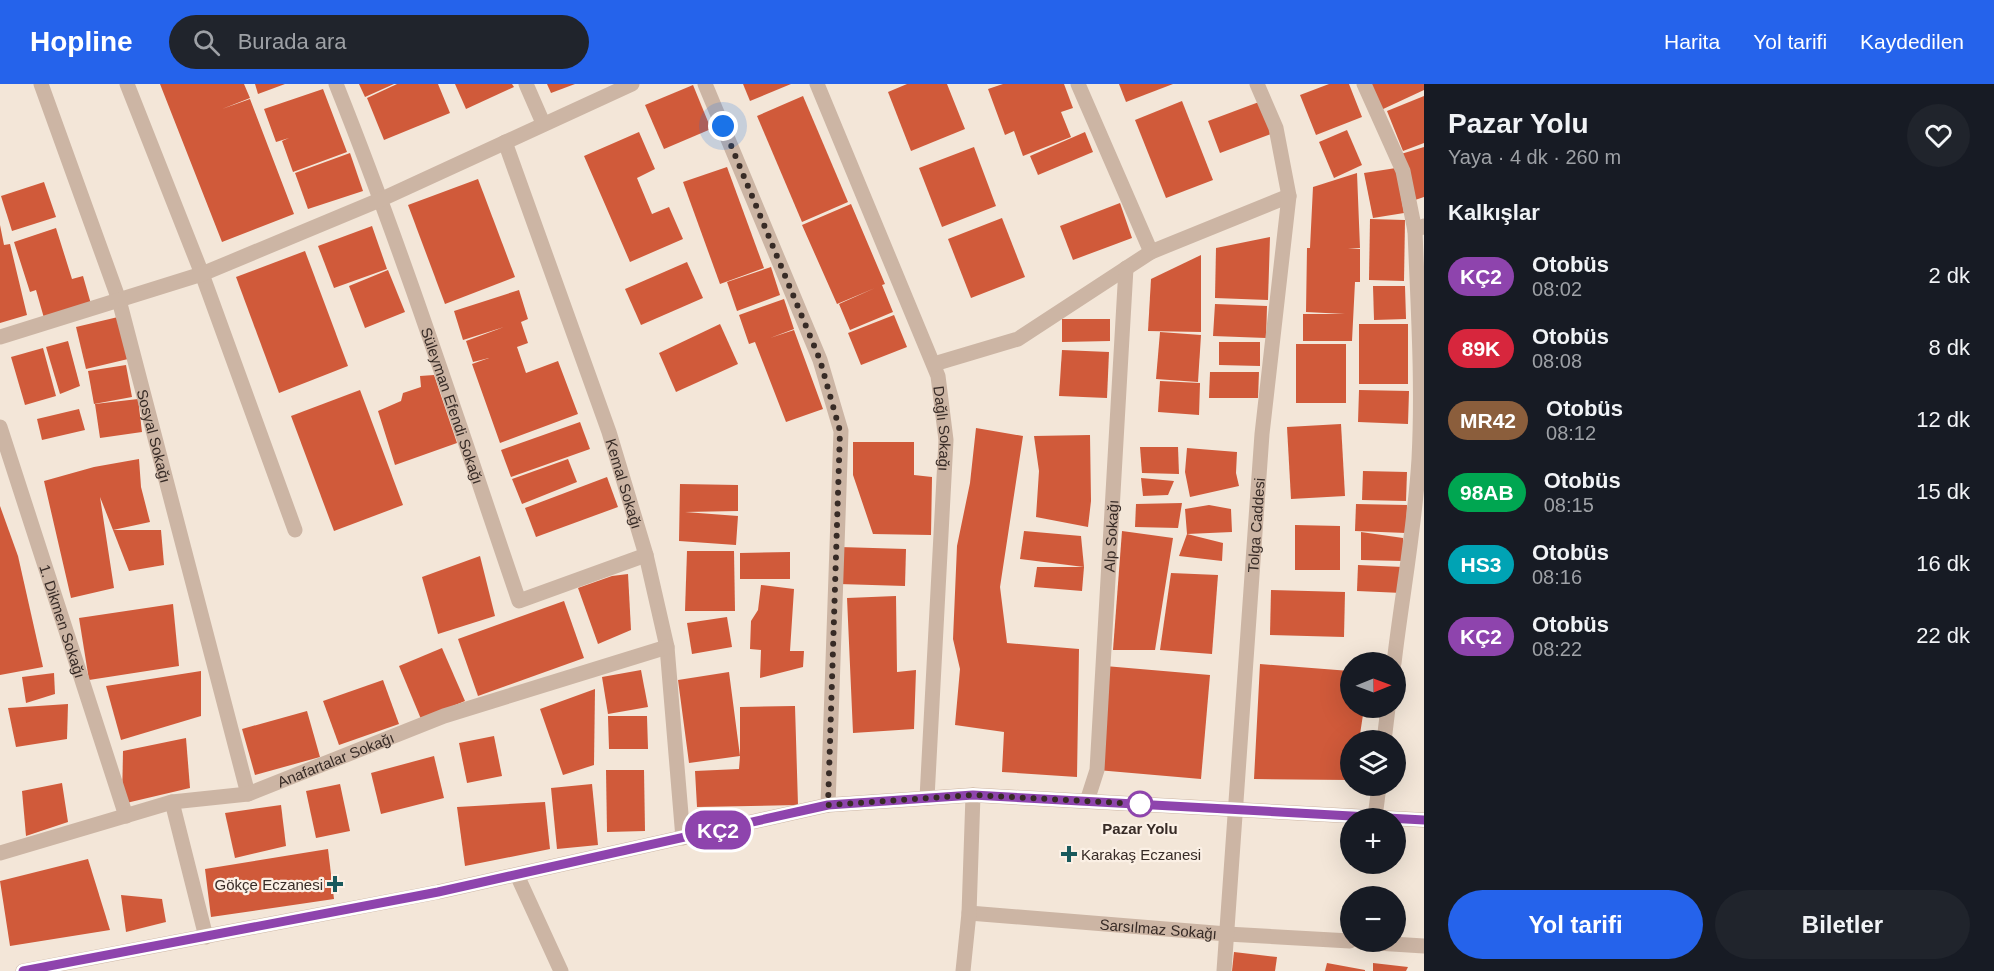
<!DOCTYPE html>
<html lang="tr">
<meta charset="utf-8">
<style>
body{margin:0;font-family:Arial,sans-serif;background:#20242c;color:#f1f3f6;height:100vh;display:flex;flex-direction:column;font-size:22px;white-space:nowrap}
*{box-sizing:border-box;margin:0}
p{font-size:20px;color:#9ea1a6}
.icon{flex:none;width:33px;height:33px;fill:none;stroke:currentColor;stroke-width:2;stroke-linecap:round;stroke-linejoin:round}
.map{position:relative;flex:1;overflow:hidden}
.side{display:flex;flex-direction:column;background:#171b24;width:570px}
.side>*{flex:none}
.badge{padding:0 12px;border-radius:20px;font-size:21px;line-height:39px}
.needle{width:39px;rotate:89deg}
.tools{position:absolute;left:1340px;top:568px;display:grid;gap:12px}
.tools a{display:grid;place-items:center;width:66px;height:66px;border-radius:50%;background:#171b24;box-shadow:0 6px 24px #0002;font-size:30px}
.you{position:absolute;width:30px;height:30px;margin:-15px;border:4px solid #fff;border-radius:50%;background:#1a73e8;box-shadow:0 0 0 9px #1a73e833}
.map>.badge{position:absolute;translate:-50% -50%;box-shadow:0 0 0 3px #fff}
h2{padding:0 24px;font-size:22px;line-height:54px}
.round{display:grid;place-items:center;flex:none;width:63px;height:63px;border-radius:32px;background:#20242c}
.overview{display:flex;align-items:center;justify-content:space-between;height:102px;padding:0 24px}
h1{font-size:28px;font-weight:600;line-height:45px}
.primary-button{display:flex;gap:12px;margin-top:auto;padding:12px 24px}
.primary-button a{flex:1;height:69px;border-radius:36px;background:#2563eb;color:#fff;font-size:24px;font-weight:600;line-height:69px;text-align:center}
.primary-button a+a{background:#20242c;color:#f1f3f6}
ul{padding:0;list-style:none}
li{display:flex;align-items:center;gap:18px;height:72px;padding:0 24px}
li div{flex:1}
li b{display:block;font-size:22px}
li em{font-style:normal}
li .badge{min-width:66px;font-weight:700;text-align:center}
header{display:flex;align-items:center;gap:36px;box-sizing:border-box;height:84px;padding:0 30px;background:#2563eb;color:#fff}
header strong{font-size:28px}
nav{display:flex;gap:33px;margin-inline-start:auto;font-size:21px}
.search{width:420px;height:54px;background:#20242c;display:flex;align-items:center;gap:15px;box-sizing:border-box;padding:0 21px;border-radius:33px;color:#9ea1a6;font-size:22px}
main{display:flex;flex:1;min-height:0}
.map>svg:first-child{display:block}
.building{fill:#d05a3a}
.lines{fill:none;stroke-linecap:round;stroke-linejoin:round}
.minor{stroke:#ccb5a4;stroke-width:15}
.tertiary{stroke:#ccb5a4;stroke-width:15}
.line-casing{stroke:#fff;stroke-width:14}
.line{stroke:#8e44ad;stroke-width:9}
.walk{stroke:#372b26;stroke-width:6;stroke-dasharray:0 10.8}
.stop-dot{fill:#fff;stroke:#8e44ad;stroke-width:3}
.poi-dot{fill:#18595c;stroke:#fbf0e5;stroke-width:2}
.labels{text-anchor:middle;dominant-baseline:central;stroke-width:4.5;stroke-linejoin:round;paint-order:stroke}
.street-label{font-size:15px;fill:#372b26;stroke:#fbf0e5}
.stop-label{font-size:15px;font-weight:bold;fill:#372b26;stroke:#fbf0e5}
.poi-label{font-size:15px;fill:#372b26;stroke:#fbf0e5;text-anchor:start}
</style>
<header>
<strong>Hopline</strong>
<div class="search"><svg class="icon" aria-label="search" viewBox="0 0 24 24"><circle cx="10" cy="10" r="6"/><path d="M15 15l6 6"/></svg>Burada ara</div>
<nav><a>Harita</a><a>Yol tarifi</a><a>Kaydedilen</a></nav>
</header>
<main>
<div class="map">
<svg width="1424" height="887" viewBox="0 0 1424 887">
<rect width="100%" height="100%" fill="#f3e6d8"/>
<g class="building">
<path d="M160 0H244L250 14 222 25 250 15 294 130 222 158Z"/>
<path d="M255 0H285L258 10Z"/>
<path d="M359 0H394L365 13Z"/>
<path d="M397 0H438L450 29 384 56 367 14Z"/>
<path d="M455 0H512L514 3 466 25Z"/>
<path d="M547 0H575L551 9Z"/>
<path d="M743 0H791L750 17Z"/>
<path d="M907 0H947L965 45 911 67 888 8Z"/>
<path d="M1003 0H1064L1073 24 1061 28 1071 53 1023 72 1014 47 1005 51 988 5Z"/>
<path d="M1119 0H1173L1126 18Z"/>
<path d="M1329 0H1349L1362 33 1316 51 1300 11Z"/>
<path d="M1369 0H1424V6L1381 26Z"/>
<path d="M693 1 711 45 664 65 645 21Z"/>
<path d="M323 5 347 68 293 88 282 57 289 54 276 58 264 25Z"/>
<path d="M803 12 848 118 802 138 757 32Z"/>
<path d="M1424 12V59L1403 67 1387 27Z"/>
<path d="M1182 17 1213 96 1166 114 1135 36Z"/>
<path d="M1259 18 1271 50 1220 69 1208 37Z"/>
<path d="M1347 46 1362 81 1334 94 1319 58Z"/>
<path d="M639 48 655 85 637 94 652 130 669 123 683 155 630 178 584 72Z"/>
<path d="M1085 48 1093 68 1038 91 1030 72Z"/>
<path d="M974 63 996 122 942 143 919 84Z"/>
<path d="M1424 63V113L1415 116 1401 70Z"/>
<path d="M350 69 363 107 308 125 295 89Z"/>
<path d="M727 83 764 184 720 200 683 98Z"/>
<path d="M1396 84 1404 129 1373 134 1364 89Z"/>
<path d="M1357 89 1360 164H1348L1360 165V198H1355L1352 257H1303V230H1345L1306 228 1307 164H1310L1313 103Z"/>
<path d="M478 95 515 193 445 220 408 121Z"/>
<path d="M44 98 56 133 12 147 1 112Z"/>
<path d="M1120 119 1132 154 1073 176 1060 142Z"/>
<path d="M851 120 885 200 882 201 893 228 850 246 839 220 875 204 837 220 802 141Z"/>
<path d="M1002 134 1025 193 971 214 948 155Z"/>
<path d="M1370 135 1405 136 1404 197 1369 196Z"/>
<path d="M0 141 4 161 10 160 27 231 0 239Z"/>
<path d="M372 142 387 185 334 204 318 162Z"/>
<path d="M56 144 72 195 83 192 91 220 44 234 36 206 30 208 14 158Z"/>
<path d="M1270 153 1268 216 1215 214 1216 164Z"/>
<path d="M305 167 348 282 279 309 236 193Z"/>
<path d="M1201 171V248L1148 247 1151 195Z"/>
<path d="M687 178 703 214 641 241 625 205Z"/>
<path d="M771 183 780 211 737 227 727 198Z"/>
<path d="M388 186 405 228 365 244 349 202Z"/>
<path d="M1373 202H1405L1406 235 1374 236Z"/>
<path d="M519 206 528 235 521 238 528 259 517 263 526 289 558 277 578 330 500 359 472 280 489 274 473 278 466 257 504 243 463 256 454 227Z"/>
<path d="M784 215 794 245 770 254 794 246 823 325 786 338 755 258 749 260 739 231Z"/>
<path d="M1215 220 1267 222 1266 254 1213 252Z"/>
<path d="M894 231 907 263 861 281 848 249Z"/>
<path d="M118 233 128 275 86 285 76 243Z"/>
<path d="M1062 235H1110V257L1062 258Z"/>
<path d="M720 240 738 280 676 308 659 269Z"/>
<rect x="1359" y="240" width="49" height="60"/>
<path d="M1160 248 1201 251 1198 298 1156 295Z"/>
<path d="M68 257 80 302 60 310 46 263Z"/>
<path d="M1219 258H1260V282L1219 281Z"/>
<rect x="1296" y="260" width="50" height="59"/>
<path d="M43 264 56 312 25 321 11 273Z"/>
<path d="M1062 266 1109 268 1107 314 1059 312Z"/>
<path d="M126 281 132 313 94 320 88 287Z"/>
<path d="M1210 288H1259L1258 314H1209Z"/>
<path d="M434 291 457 359 395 381 378 327 401 317 403 309 421 303 420 292Z"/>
<path d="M1160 297 1200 299 1199 331 1158 328Z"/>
<path d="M360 306 403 421 334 447 291 332Z"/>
<path d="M1359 306 1409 307 1408 340 1358 338Z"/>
<path d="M138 315 142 348 100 354 95 320Z"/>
<path d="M79 325 85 346 42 356 37 335Z"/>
<path d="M580 338 590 365 511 393 501 366Z"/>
<path d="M1341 340 1345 412 1291 415 1287 343Z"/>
<path d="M976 344 1023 352 1000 503 1007 559 1079 565 1077 693 1002 688 1004 648 955 641 960 585 953 555 957 462 970 399Z"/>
<path d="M1090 351 1091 417 1088 443 1036 433 1039 387 1034 352Z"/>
<path d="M853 358H914V391L932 393 931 451 873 450 853 391Z"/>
<path d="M1140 363H1178L1179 390 1142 389Z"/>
<path d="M1187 364 1237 368 1236 389 1239 402 1190 413 1185 388Z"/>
<path d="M139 375 141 403 150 438 113 446 100 413 114 504 71 514 44 397 94 383Z"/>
<path d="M568 375 577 398 522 420 512 395Z"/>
<path d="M1363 387 1407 388 1406 417 1362 416Z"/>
<path d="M607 393 618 423 536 453 525 424Z"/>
<path d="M1141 394 1174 397 1168 411 1143 412Z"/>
<path d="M680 400 738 401V427L685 428 738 432 736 461 679 457Z"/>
<path d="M1182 419 1178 444 1135 443 1136 420Z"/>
<path d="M1356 420 1407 421 1406 449 1355 447Z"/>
<path d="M1209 421 1231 425 1232 448 1187 450 1223 459 1222 477 1179 472 1187 450 1185 425Z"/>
<path d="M0 422 18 472 43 583 0 591Z"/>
<path d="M1295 441 1340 442V486H1295Z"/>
<path d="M113 446H161L164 481 129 487Z"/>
<path d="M1024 447 1081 452 1084 483 1020 475Z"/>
<path d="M1122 447 1173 454 1155 566H1113Z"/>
<path d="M1361 448 1403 454V477L1361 476Z"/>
<path d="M840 463 906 465 905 502 839 500Z"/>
<path d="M687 467H734L735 527H685Z"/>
<path d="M790 468V495H740V469Z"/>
<path d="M480 472 495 532 438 550 422 493Z"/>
<path d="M1358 481 1403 483 1402 509 1357 507Z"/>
<path d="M1037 483H1084L1082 507 1034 503Z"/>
<path d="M1171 489 1218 491 1212 570 1160 566Z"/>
<path d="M628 490 631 546 598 560 578 504 612 492Z"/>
<path d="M761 501 794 505 790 567H804L803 583 760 594 761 566 750 565 751 537 758 526Z"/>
<path d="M1271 506 1345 508 1344 553 1270 551Z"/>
<path d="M896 512 897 588 916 586 914 645 853 649 847 514Z"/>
<path d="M564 517 584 574 478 612 458 555Z"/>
<path d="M173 520 179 582 89 596 79 534Z"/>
<path d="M727 533 732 563 692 570 687 539Z"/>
<path d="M442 564 465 617 421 635 399 582Z"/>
<path d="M1260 580 1350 587V624H1364L1359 657H1350V696L1254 695Z"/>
<path d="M1105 582 1210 591 1201 695 1097 686Z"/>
<path d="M641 586 648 623 608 630 602 593Z"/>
<path d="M201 587V632L121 656 106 602Z"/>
<path d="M729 588 740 672V623L795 622 798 721 697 723 695 687 739 685 740 672 689 679 678 596Z"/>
<path d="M54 589 55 610 26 619 22 593Z"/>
<path d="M383 596 399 640 339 661 323 617Z"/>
<path d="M595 605 594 681 563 691 540 625Z"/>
<path d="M68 620 67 655 16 663 8 624Z"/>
<path d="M307 627 320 673 255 691 242 645Z"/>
<path d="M608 632H647L648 665H609Z"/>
<path d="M494 652 502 692 467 699 459 659Z"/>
<path d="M186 654 190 704 122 720 123 667Z"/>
<path d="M434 672 444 714 381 730 371 689Z"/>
<path d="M606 686H644L645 747 607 748Z"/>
<path d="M62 699 68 738 26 752 22 707Z"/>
<path d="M340 700 350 747 316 754 306 707Z"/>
<path d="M592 700 598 761 557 765 551 704Z"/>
<path d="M545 718 550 765 465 782 457 723Z"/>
<path d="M281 721 286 762 235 774 225 729Z"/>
<path d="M328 765 334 815 211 833 205 785Z"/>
<path d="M88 775 110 846 10 862 0 797Z"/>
<path d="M121 811 162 815 166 838 126 848Z"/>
<path d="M1234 868 1277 873 1275 887H1232Z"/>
<path d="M1327 879 1365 886V887H1325Z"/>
<path d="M1373 879 1408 883 1406 887H1373Z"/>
</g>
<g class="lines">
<g class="minor">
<path id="s1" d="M41 0 119 216 248 710"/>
<path d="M127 0 202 190 295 446"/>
<path id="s2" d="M336 0C404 170 460 344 519 517L646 471"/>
<path d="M526 0 543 39"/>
<path d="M705 0 820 276 841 347 828 721"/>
<path id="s3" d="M817 0 938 292 946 356 927 714"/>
<path d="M1078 0 1151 168"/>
<path d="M1364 0 1403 87 1415 147"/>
<path id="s4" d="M505 58 609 348 646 471 667 563 683 754"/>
<path d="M0 253 202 190 382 115 632 0"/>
<path d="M934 280 1018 255 1151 168 1289 112"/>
<path id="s5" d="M0 343 126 732"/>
<path d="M1394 579C1402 511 1415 443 1419 375 1423 299 1418 223 1415 147L1424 142"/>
<path d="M1384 657 1388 624"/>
<path id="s6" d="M1087 717 1097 686 1126 184"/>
<path d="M172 718 206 853"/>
<path d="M1375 733 1379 702"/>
<path id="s7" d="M0 769 172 718 248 710 444 632 667 563"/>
<path d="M517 791 561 887"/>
<path id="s8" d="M969 829 1227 850 1350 857"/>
<path d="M1361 858 1424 862"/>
<path d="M963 887 969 829 973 711"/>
<path id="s9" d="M1224 887 1262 350 1289 112 1276 44 1257 0"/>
</g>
<path class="tertiary" d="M23 887 438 808 828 721 973 711 1424 736"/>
</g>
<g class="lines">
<g class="line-casing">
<path id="line" d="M23 887 438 808 828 721 973 711 1424 736"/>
</g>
<use href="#line" class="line"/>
<path class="walk" d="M723 42 820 276 840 347 828 721 973 711 1140 720"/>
</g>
<circle class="stop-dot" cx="1140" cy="720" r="12"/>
<g class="poi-dot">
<path d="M1066 761h6v6h6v6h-6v6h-6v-6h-6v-6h6z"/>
<path d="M332 791h6v6h6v6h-6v6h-6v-6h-6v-6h6z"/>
</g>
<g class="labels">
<g class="street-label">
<text stroke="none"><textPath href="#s2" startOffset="342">Süleyman Efendi Sokağı</textPath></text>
<text stroke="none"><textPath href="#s3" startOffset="369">Dağlı Sokağı</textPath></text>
<text stroke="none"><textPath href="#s1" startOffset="370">Sosyal Sokağı</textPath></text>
<text stroke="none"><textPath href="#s4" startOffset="362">Kemal Sokağı</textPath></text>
<text stroke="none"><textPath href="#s9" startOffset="447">Tolga Caddesi</textPath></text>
<text stroke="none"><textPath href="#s6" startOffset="267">Alp Sokağı</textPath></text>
<text stroke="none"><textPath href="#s5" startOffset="204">1. Dikmen Sokağı</textPath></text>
<text stroke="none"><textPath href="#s7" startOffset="350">Anafartalar Sokağı</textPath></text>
<text stroke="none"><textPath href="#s8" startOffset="190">Sarsılmaz Sokağı</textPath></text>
</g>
<g class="stop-label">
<text x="1140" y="744">Pazar Yolu</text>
</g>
<g class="poi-label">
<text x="1081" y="770">Karakaş Eczanesi</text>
<text x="323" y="800" text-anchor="end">Gökçe Eczanesi</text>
</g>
</g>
</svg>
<div class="tools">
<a><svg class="needle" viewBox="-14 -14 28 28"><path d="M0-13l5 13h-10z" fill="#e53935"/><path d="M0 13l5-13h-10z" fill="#9ea1a6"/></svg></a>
<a><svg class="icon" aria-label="layers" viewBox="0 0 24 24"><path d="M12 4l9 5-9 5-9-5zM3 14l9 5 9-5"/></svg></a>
<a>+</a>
<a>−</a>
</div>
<div class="you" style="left:723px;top:42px"></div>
<b class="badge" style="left:718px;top:746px;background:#8e44ad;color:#fff">KÇ2</b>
</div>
<section class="side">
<div class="overview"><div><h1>Pazar Yolu</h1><p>Yaya · 4 dk · 260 m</p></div><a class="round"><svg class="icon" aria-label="heart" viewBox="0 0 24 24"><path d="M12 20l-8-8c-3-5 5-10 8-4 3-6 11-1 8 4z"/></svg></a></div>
<h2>Kalkışlar</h2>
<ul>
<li><span class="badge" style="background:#8e44ad;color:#fff">KÇ2</span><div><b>Otobüs</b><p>08:02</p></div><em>2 dk</em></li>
<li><span class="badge" style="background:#d7263d;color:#fff">89K</span><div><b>Otobüs</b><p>08:08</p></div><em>8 dk</em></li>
<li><span class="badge" style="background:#8b5e3c;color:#fff">MR42</span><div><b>Otobüs</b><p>08:12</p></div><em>12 dk</em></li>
<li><span class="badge" style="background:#00a651;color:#fff">98AB</span><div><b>Otobüs</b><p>08:15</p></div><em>15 dk</em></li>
<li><span class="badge" style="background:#00a3b4;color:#fff">HS3</span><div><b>Otobüs</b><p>08:16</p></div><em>16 dk</em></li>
<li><span class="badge" style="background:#8e44ad;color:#fff">KÇ2</span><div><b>Otobüs</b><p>08:22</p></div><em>22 dk</em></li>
</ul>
<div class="primary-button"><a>Yol tarifi</a><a>Biletler</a></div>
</section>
</main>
